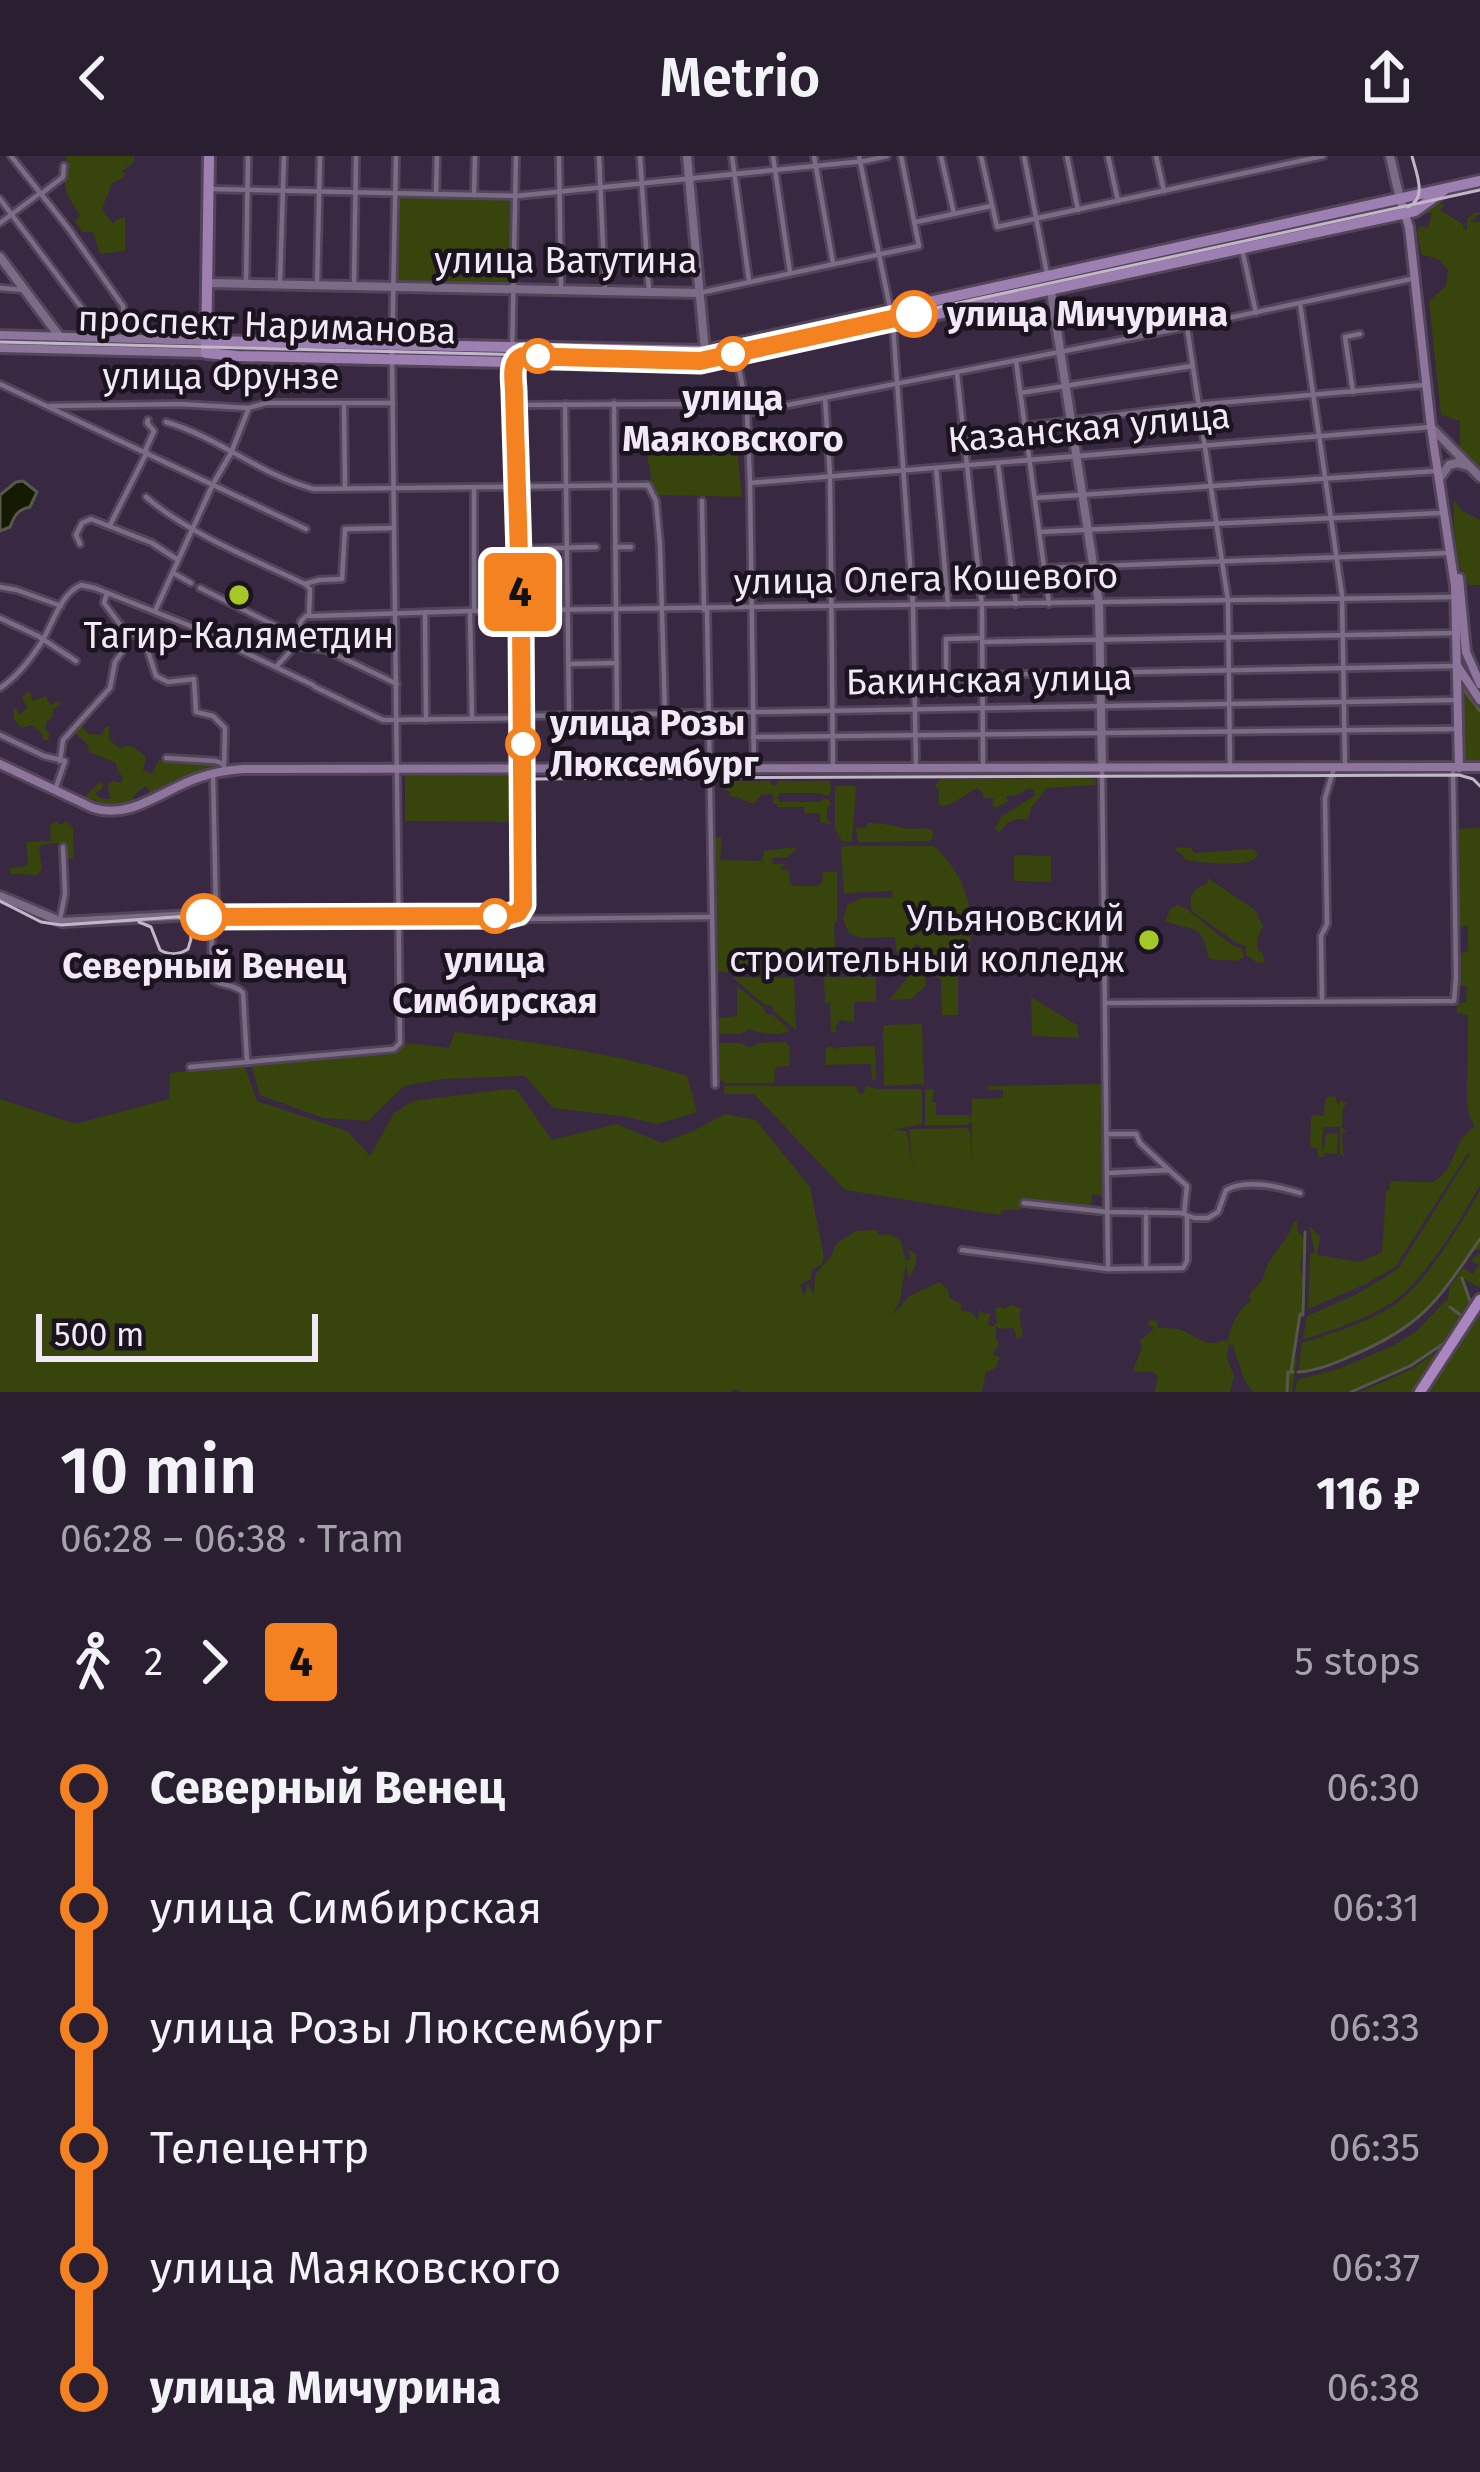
<!DOCTYPE html>
<meta charset="utf-8">
<style>
body{margin:0;font-family:"Fira Sans",sans-serif;background:#362b3d;color:#f1f3f6;height:100vh;display:flex;flex-direction:column;font-size:45px;white-space:nowrap}
*{box-sizing:border-box;margin:0}
p{font-size:39px;color:#a5a2ab}
.icon{flex:none;width:66px;height:66px;fill:none;stroke:currentColor;stroke-width:2;stroke-linecap:round;stroke-linejoin:round}
.map{position:relative;height:1236px;overflow:hidden}
.drawer{display:flex;flex-direction:column;background:#2a1e31;flex:1}
.drawer>*{flex:none}
.badge{padding:0 24px;border-radius:9px;font-size:42px;line-height:78px}
.scale{position:absolute;left:36px;bottom:30px;width:282px;box-sizing:border-box;padding-left:12px;border:6px solid #f2e8f8;border-top:0;font-size:33px;line-height:42px;white-space:nowrap;color:#f2e8f8;-webkit-text-stroke:9px #1b141f;paint-order:stroke}
.map>.badge{position:absolute;translate:-50% -50%;box-shadow:0 0 0 6px #fff}
.legs{display:flex;align-items:center;gap:18px;height:132px;padding:0 60px;font-size:39px}
.legs p{margin-inline-start:auto}
.summary{display:flex;align-items:center;justify-content:space-between;height:204px;padding:0 60px}
h1{font-size:66px;font-weight:600;line-height:90px}
ul{padding:0 60px;list-style:none}
li{display:flex;align-items:center;gap:42px;height:120px;font-size:45px}
li i{display:grid;place-items:center;width:18px;height:100%;margin:0 15px;background:currentColor}
li i::after{content:'';width:30px;height:30px;margin:-15px;border:9px solid;border-radius:50%;background:#2a1e31}
li p{margin-inline-start:auto}
li:first-child i{background:linear-gradient(#0000 50%,currentColor 0)}
li:last-child i{background:linear-gradient(currentColor 50%,#0000 0)}
header{display:flex;justify-content:space-between;align-items:center;height:156px;padding:0 60px;background:#2a1e31;font-size:54px;font-weight:600}
.map>svg:first-child{display:block}
.green{fill:#37440c}
.water{fill:#131a00;stroke:#56584a;stroke-width:3}
.lines{fill:none;stroke-linecap:round;stroke-linejoin:round}
.stream{stroke:#56584a;stroke-width:3}
.minor-casing{stroke:#524459;stroke-width:10}
.tertiary-casing{stroke:#524459;stroke-width:14}
.secondary-casing{stroke:#524459;stroke-width:14}
.primary-casing{stroke:#524459;stroke-width:16}
.trunk-casing{stroke:#524459;stroke-width:16}
.minor{stroke:#7c6b86;stroke-width:4.5}
.tertiary{stroke:#7c6b86;stroke-width:8}
.secondary{stroke:#8d759b;stroke-width:8}
.primary{stroke:#9e7fb1;stroke-width:10}
.trunk{stroke:#aa86bf;stroke-width:10}
.tram{stroke:#c2b7c9;stroke-width:3}
.line-1-casing{stroke:#fff;stroke-width:27}
.line-1{stroke:#f58220;stroke-width:18}
.stop-1-dot{fill:#fff;stroke:#f58220;stroke-width:6}
.poi-dot{fill:#a4c825;stroke:#1b141f;stroke-width:4.5}
.labels{text-anchor:middle;dominant-baseline:central;stroke-width:9;stroke-linejoin:round;paint-order:stroke}
.street-label{font-size:36px;fill:#f2e8f8;stroke:#1b141f}
.stop-label{font-size:36px;font-weight:bold;fill:#f2e8f8;stroke:#1b141f}
.poi-label{font-size:36px;fill:#f2e8f8;stroke:#1b141f}
</style>
<header><svg class="icon" aria-label="back" viewBox="0 0 24 24"><path d="M15 5l-7 7 7 7"/></svg>Metrio<svg class="icon" aria-label="share" viewBox="0 0 24 24"><path d="M12 15V3M7 8l5-5 5 5M5 13v7h14v-7"/></svg></header>
<div class="map">
<svg width="1480" height="1236" viewBox="0 0 1480 1236">
<rect width="100%" height="100%" fill="#382841"/>
<g class="green">
<path d="M66 0H134V6L122 15 125 18 123 22 112 27 102 53 113 68 118 63 125 61V95L100 98 93 76H82L75 65 80 59C74 49 65 38 65 27 65 17 68 10 66 0Z"/>
<path d="M405 39 513 42 509 132 398 127 397 48 399 42Z"/>
<path d="M1435 47 1445 49 1440 54 1463 68 1464 74H1467V62L1476 56 1480 57 1470 66H1480V316L1460 295V265L1441 259 1429 145 1446 130 1448 114 1440 104 1421 98 1417 75 1420 70 1428 72 1432 57H1426L1415 65 1420 56Z"/>
<path d="M736 282 742 341 654 339 647 298 666 297Z"/>
<path d="M1454 344 1462 355 1480 364V429H1469C1454 410 1453 368 1454 344Z"/>
<path d="M1460 522 1480 549V609H1466L1463 606Z"/>
<path d="M30 535 33 545 46 540 50 549 59 545 60 549 53 553 52 562 47 565 45 573 50 578 48 584H43L42 577 31 569 22 572 14 564 13 553 16 552 20 559 27 552 22 541Z"/>
<path d="M81 568 88 578 101 579 106 570 109 571V584L120 592C131 586 139 594 146 602L143 614 152 618 159 604 206 608 209 605 215 609 212 612 206 611 204 617 187 622 152 639H149V633L145 630 134 639 132 648 114 652 103 651 96 644 91 643 86 646 85 640 100 626 103 628 102 633 95 637 102 643H110L108 628 113 625 121 627 123 622 117 613 116 607 89 596 88 589 76 578Z"/>
<path d="M405 617 516 618 517 666 405 665Z"/>
<path d="M1085 622 1095 623 1097 629 1047 632 1031 652 1028 664C1015 661 1007 665 999 677L995 672 1001 661 1035 639 1034 634 1029 632 1015 640 1009 639 1006 641 1009 645 995 652 992 649 993 642H983V637L977 632 951 648 941 650 938 646 939 634 935 629 940 623Z"/>
<path d="M729 625H770L772 630 776 629 778 625H830L831 636 828 640 819 637H780L777 641 780 646H820L823 643H829L831 648 827 652V662L831 668 821 667 819 657H805L804 651H777V648H773V638L761 639 753 648 738 642V639L736 642 729 639 730 636 722 633V630H732Z"/>
<path d="M835 630H856L852 686 842 685 835 673Z"/>
<path d="M55 665 61 669 66 665 73 671 74 704 68 702 65 686 42 689 39 692 42 713 37 719 10 718V712L23 711 28 708 26 686 51 685 50 670Z"/>
<path d="M867 667C881 667 892 669 904 672 914 674 923 671 933 674V682L929 685 858 686 856 672 867 671Z"/>
<path d="M1480 672V1029C1460 1064 1432 1112 1402 1139 1380 1158 1334 1174 1305 1183L1303 1182 1307 1160 1359 1137 1398 1113 1470 998 1468 997 1395 1111 1366 1128 1308 1153 1310 1098 1315 1097 1309 1070 1320 1081 1317 1099 1360 1106 1382 1096 1386 1036 1390 1033V1025L1434 1026C1458 1010 1451 987 1475 970L1469 959 1467 945 1468 859 1457 857V848L1466 846 1467 830H1457L1458 798 1468 795V769L1456 772 1458 673Z"/>
<path d="M716 681H722L720 704 762 705 764 695 794 691 797 693 787 701 772 702 773 708H788L781 710V713L789 715 790 727 794 730H818L822 726 823 716H837V764L834 768 836 815 718 816Z"/>
<path d="M844 690H934C968 722 975 755 969 801H922L926 795 915 787 914 797H897L895 781 861 782 849 777 843 763 847 749 861 742H892L893 735 844 737 841 693Z"/>
<path d="M1176 691 1191 692 1194 697 1252 693 1259 698C1256 701 1254 704 1250 705 1239 710 1195 707 1185 703L1182 698 1175 694Z"/>
<path d="M1014 699 1051 700V726L1014 725Z"/>
<path d="M1208 722 1255 754 1263 770 1257 784 1258 794 1263 798 1265 807 1256 806 1246 799V790L1237 787 1193 756C1187 742 1193 731 1207 728Z"/>
<path d="M1178 749C1200 758 1217 784 1242 793L1244 801 1237 805 1209 803C1202 766 1193 776 1165 765L1171 752Z"/>
<path d="M933 806H958V859H942L941 823 938 822 934 811 920 813 925 818V830L911 843 889 844 918 809 933 808Z"/>
<path d="M732 821 794 822 796 874 775 857 771 849H765Z"/>
<path d="M824 821H876V846H854V866L840 864 835 871 837 876 831 877 830 845 825 848Z"/>
<path d="M737 830 764 852 766 858 773 859 790 875C777 881 761 877 749 873L741 878H718V862L737 860Z"/>
<path d="M1031 841 1077 869 1079 882 1032 880Z"/>
<path d="M922 868 924 931 922 928 884 930 883 869Z"/>
<path d="M455 876C534 886 611 896 687 920L697 956 658 968 621 960 553 952 525 920 442 923 404 930 368 965 323 962 260 939 251 908 399 895 406 887 449 892Z"/>
<path d="M785 886 789 890 790 910 775 911 774 927H726L720 924 719 887H741L750 892 758 887Z"/>
<path d="M828 890 837 893 839 891 875 890 876 925 872 923 871 908 826 909V893Z"/>
<path d="M244 908 257 945 347 975 370 1000 394 957 413 945 509 933H516L552 984 616 968 662 987 693 975 725 958 756 964 810 1031 824 1101 821 1109 812 1113 811 1123 800 1129 804 1140 808 1128 814 1139 815 1119 831 1100 837 1087 856 1075 876 1074 880 1079 890 1078 901 1085 906 1105 911 1103 908 1092 916 1099V1108L909 1123 906 1106 900 1144 892 1160 909 1140 940 1126 949 1135V1142L961 1148V1154L972 1157 978 1165 979 1154 985 1158 991 1157 988 1167 992 1171 997 1167 995 1153 1001 1150 1004 1153 1012 1149 1022 1153 1019 1158 1023 1178 1017 1184 1014 1172 1000 1173 996 1170V1182L999 1188 993 1198 1000 1202 994 1213 986 1216 982 1236H741L735 1233 731 1236H0V943L75 968 169 943 170 917Z"/>
<path d="M1103 928 1104 1053 1101 1040 1092 1038 1091 1054 1030 1045 1019 1054H1003L1000 1059 845 1034 754 938H724V930H856L859 938H863L866 930 879 933H922V968L892 974 907 975 913 1014 909 973 967 972 970 975 972 1005V966L967 969H925V933H934L932 946 936 947V959H968L971 963 972 943 1003 942V934H988V930Z"/>
<path d="M1329 940 1336 941 1337 948 1340 947V944L1347 947 1343 952 1342 972 1347 975 1342 978 1344 1001 1340 998V971H1323L1322 992 1324 993 1326 978 1338 977 1337 998 1324 997V1001H1318L1317 992 1310 991 1311 959 1324 960 1325 944Z"/>
<path d="M1480 1035V1093L1471 1095C1433 1151 1416 1172 1352 1199 1334 1207 1318 1215 1298 1216L1302 1187C1333 1177 1370 1166 1397 1147 1429 1123 1460 1069 1480 1035Z"/>
<path d="M1297 1064V1073L1305 1086 1300 1109 1304 1131 1301 1138 1302 1156 1292 1205 1297 1202 1292 1236H1253L1245 1225 1233 1190 1229 1188 1227 1202 1234 1220 1230 1236H1154L1158 1221C1151 1211 1142 1218 1133 1215L1142 1191 1140 1185 1154 1172 1148 1168 1149 1164 1158 1165 1157 1172C1160 1172 1175 1172 1178 1173 1197 1179 1204 1193 1225 1184L1228 1186C1230 1172 1238 1152 1251 1145L1249 1140C1251 1134 1257 1131 1261 1125 1265 1120 1265 1113 1268 1108 1277 1091 1288 1084 1294 1066Z"/>
<path d="M1480 1097V1132L1463 1122 1472 1145 1480 1150V1236H1360L1412 1213 1448 1188 1447 1185 1405 1213 1352 1236H1295L1297 1224 1341 1212 1394 1189 1417 1175 1445 1145 1447 1146 1450 1131 1463 1112 1473 1118 1479 1108 1470 1105Z"/>
</g>
<path class="water" d="M23 325 37 336 30 351C18 353 14 360 10 371L0 375V339L16 326Z"/>
<g class="lines">
<g class="stream">
<path d="M1462 531 1480 555"/>
<path d="M1462 1122 1471 1148"/>
<path d="M1450 1151 1463 1161"/>
<path d="M1291 1216 1300 1158 1303 1159 1305 1076"/>
<path d="M1298 1216C1317 1215 1334 1208 1351 1200 1423 1170 1438 1144 1480 1083"/>
<path d="M1287 1236 1288 1216H1293"/>
<path d="M1351 1236 1410 1210 1446 1186"/>
</g>
<g class="minor-casing">
<g id="minor">
<path d="M11 0 68 72 123 150 124 170"/>
<path d="M559 0 561 134"/>
<path d="M599 0 605 134"/>
<path d="M640 0 649 135"/>
<path d="M732 0 749 125"/>
<path d="M773 0 790 116"/>
<path d="M814 0 833 107"/>
<path d="M859 0 890 152"/>
<path d="M941 0 954 58"/>
<path d="M981 0 997 71 1323 0"/>
<path d="M1024 0 1047 118"/>
<path d="M1067 0 1078 54"/>
<path d="M1108 0 1118 45"/>
<path d="M1156 0 1164 35"/>
<path d="M209 33 516 40 865 5 887 0"/>
<path d="M41 38 63 21 64 10"/>
<path d="M436 38 437 0"/>
<path d="M474 39 475 0"/>
<path d="M0 43 93 167 95 182"/>
<path d="M916 66 991 50"/>
<path d="M0 67 39 38"/>
<path d="M1242 93 1256 157"/>
<path d="M280 126 284 0"/>
<path d="M246 127 248 0"/>
<path d="M317 128 320 0"/>
<path d="M354 128 356 0"/>
<path d="M0 132 25 134"/>
<path d="M699 137 919 90 901 0"/>
<path d="M1300 147 1342 439 1345 611"/>
<path d="M893 169 913 450 916 612"/>
<path d="M1187 171 1228 445 1230 612"/>
<path d="M737 203 744 238"/>
<path d="M512 204 516 0"/>
<path d="M1016 205 1049 448"/>
<path d="M957 217 982 449 983 612"/>
<path d="M0 228 306 373"/>
<path d="M1353 236 1345 181 1360 178"/>
<path d="M1020 237 1192 210"/>
<path d="M825 242 830 320 833 613"/>
<path d="M344 247 345 332"/>
<path d="M614 247 617 559"/>
<path d="M565 248 569 559"/>
<path d="M513 249 680 248C692 251 715 249 727 245 733 243 738 239 744 238L747 257 1182 172 1416 122"/>
<path d="M50 250 180 248 248 252 266 247H393"/>
<path d="M747 257 750 327 754 612"/>
<path d="M166 266C218 281 262 320 314 333L648 329 656 345 660 389 665 558"/>
<path d="M1024 270 1207 248 1424 229"/>
<path d="M145 295 154 275 147 267 148 264"/>
<path d="M998 308 1016 448"/>
<path d="M936 312 948 449"/>
<path d="M750 327 1431 271"/>
<path d="M474 331V455"/>
<path d="M146 341C189 378 253 403 305 428L310 433 309 460H314L470 455 1456 441"/>
<path d="M1035 342 1436 315"/>
<path d="M702 345 704 454"/>
<path d="M110 369 147 296"/>
<path d="M1039 376 1441 357"/>
<path d="M80 388 76 379 82 367 91 363 152 387 178 404"/>
<path d="M615 391H631"/>
<path d="M517 393 596 391"/>
<path d="M1044 412 1450 397"/>
<path d="M175 418 191 427"/>
<path d="M305 428 319 424 342 423 345 373 394 372"/>
<path d="M0 431 17 434 61 450"/>
<path d="M200 432 280 472 296 486"/>
<path d="M107 437 104 447 122 471 145 486 156 520 168 526 194 523 196 556 213 560 225 572 224 615"/>
<path d="M155 455 213 328 231 297 248 254"/>
<path d="M470 455 472 563"/>
<path d="M707 455 715 929"/>
<path d="M425 456 426 564"/>
<path d="M0 462 38 480 76 505"/>
<path d="M982 482 946 483V523H982"/>
<path d="M982 486 1457 477"/>
<path d="M295 490 326 494 397 528"/>
<path d="M569 508 617 507"/>
<path d="M277 510 295 490 301 465 306 460"/>
<path d="M982 519 1457 510"/>
<path d="M315 531 383 564 521 562"/>
<path d="M0 532C17 521 30 504 41 487 53 468 60 438 81 429L95 432 188 469 313 529"/>
<path d="M521 560 1458 544"/>
<path d="M0 579 44 600 65 605 55 634"/>
<path d="M753 581 1456 573"/>
<path d="M166 602 216 605 223 608"/>
<path d="M60 605 63 584 110 532 115 506 122 496 120 484 126 474"/>
<path d="M1102 615 1108 1113"/>
<path d="M213 617 216 758 212 768 211 822C219 831 235 827 243 837L247 905"/>
<path d="M60 763 65 738 63 691"/>
<path d="M525 763 712 761"/>
<path d="M1322 843 1321 780 1327 768 1325 642 1334 612"/>
<path d="M1106 847 1454 845 1456 821 1453 612"/>
<path d="M190 911 394 893 400 887 392 198 396 0"/>
<path d="M1107 978H1136L1140 987 1169 1014"/>
<path d="M1108 1017 1169 1014 1187 1030 1184 1058"/>
<path d="M1024 1047 1108 1056 1181 1057 1194 1062H1208L1218 1056 1226 1034C1247 1023 1277 1030 1300 1037"/>
<path d="M1146 1056V1110"/>
<path d="M962 1094 1108 1113 1183 1112 1187 1105V1060"/>
</g>
</g>
<g class="tertiary-casing">
<g id="tertiary">
<path d="M687 0 705 195"/>
<path d="M1390 0 1400 43"/>
<path d="M0 101 60 181"/>
<path d="M207 127 699 137"/>
<path d="M1051 135 1099 447 1102 612"/>
<path d="M1431 271 1480 321"/>
<path d="M1439 323 1449 309 1457 307 1468 310"/>
<path d="M0 740 62 766 211 758 224 765 524 763 520 456 512 206"/>
</g>
</g>
<g class="secondary-casing">
<g id="secondary">
<path d="M1400 43 1409 71 1431 271 1455 430 1459 612"/>
<path d="M0 179 206 185"/>
<path d="M0 192 206 197"/>
<path d="M1459 422 1466 496 1480 528"/>
<path d="M1458 511 1480 544"/>
<path d="M0 608 93 652C129 664 162 635 195 623 211 617 226 614 243 613L1480 611"/>
</g>
</g>
<g class="primary-casing">
<g id="primary">
<path d="M209 0 206 197 238 200 697 210 1415 55 1444 34"/>
<path d="M206 185 705 195 1480 25"/>
</g>
</g>
<g class="trunk-casing">
<path id="trunk" d="M1420 1236 1480 1144"/>
</g>
<use href="#minor" class="minor"/>
<use href="#tertiary" class="tertiary"/>
<use href="#secondary" class="secondary"/>
<use href="#primary" class="primary"/>
<use href="#trunk" class="trunk"/>
<g class="tram">
<path d="M1408 51C1428 42 1416 17 1412 0"/>
<path d="M0 186 700 203 1480 34"/>
<path d="M523 635 527 626 536 623 639 622 1459 619 1473 623 1480 630"/>
<path d="M0 745 41 766 61 769 204 759 507 758 518 754 523 741 519 460 511 212 514 202 523 197"/>
<path d="M139 766 151 771 160 794C168 799 180 799 188 793L191 783 189 768 179 761"/>
</g>
</g>
<g class="lines">
<g class="line-1-casing">
<path id="line-1" d="M204 761 507 760 518 757 523 749 521 464 514 236C514 224 509 205 523 200L700 205 914 158"/>
</g>
<use href="#line-1" class="line-1"/>
</g>
<g class="stop-1-dot">
<circle cx="914" cy="158" r="21"/>
<circle cx="733" cy="198" r="15"/>
<circle cx="538" cy="200" r="15"/>
<circle cx="523" cy="588" r="15"/>
<circle cx="495" cy="760" r="15"/>
<circle cx="204" cy="761" r="21"/>
</g>
<g class="poi-dot">
<circle cx="239" cy="439" r="12"/>
<circle cx="1149" cy="784" r="12"/>
</g>
<g class="labels">
<g class="street-label">
<text x="566" y="105">улица Ватутина</text>
<text transform="translate(267 169) rotate(2)">проспект Нариманова</text>
<text x="221" y="221">улица Фрунзе</text>
<text transform="translate(1089 272) rotate(-5)">Казанская улица</text>
<text transform="translate(926 423) rotate(-1)">улица Олега Кошевого</text>
<text transform="translate(989 524) rotate(-1)">Бакинская улица</text>
</g>
<g class="stop-label">
<text x="947" y="158" text-anchor="start">улица Мичурина</text>
<text x="733" y="242">улица<tspan x="733" dy="41">Маяковского</tspan></text>
<text x="550" y="567" text-anchor="start">улица Розы<tspan x="550" dy="41">Люксембург</tspan></text>
<text x="495" y="804">улица<tspan x="495" dy="41">Симбирская</tspan></text>
<text x="204" y="810">Северный Венец</text>
</g>
<g class="poi-label">
<text x="239" y="480">Тагир-Каляметдин</text>
<text x="1125" y="763" text-anchor="end">Ульяновский<tspan x="1125" dy="41">строительный колледж</tspan></text>
</g>
</g>
</svg>
<div class="scale">500 m</div>
<b class="badge" style="left:520px;top:436px;background:#f58220;color:#111">4</b>
</div>
<section class="drawer">
<div class="summary"><div><h1>10 min</h1><p>06:28 – 06:38 · Tram</p></div><b>116 ₽</b></div>
<div class="legs"><svg class="icon" aria-label="walk" viewBox="0 0 24 24"><circle cx="13" cy="4" r="2"/><path d="M13 8l-2 6 4 7M11 14l-3 7M7 12l3-4h3l4 4"/></svg>2<svg class="icon" aria-label="forward" viewBox="0 0 24 24"><path d="M9 5l7 7-7 7"/></svg><b class="badge" style="background:#f58220;color:#111">4</b><p>5 stops</p></div>
<ul>
<li><i style="color:#f58220"></i><b>Северный Венец</b><p>06:30</p></li>
<li><i style="color:#f58220"></i><span>улица Симбирская</span><p>06:31</p></li>
<li><i style="color:#f58220"></i><span>улица Розы Люксембург</span><p>06:33</p></li>
<li><i style="color:#f58220"></i><span>Телецентр</span><p>06:35</p></li>
<li><i style="color:#f58220"></i><span>улица Маяковского</span><p>06:37</p></li>
<li><i style="color:#f58220"></i><b>улица Мичурина</b><p>06:38</p></li>
</ul>
</section>
